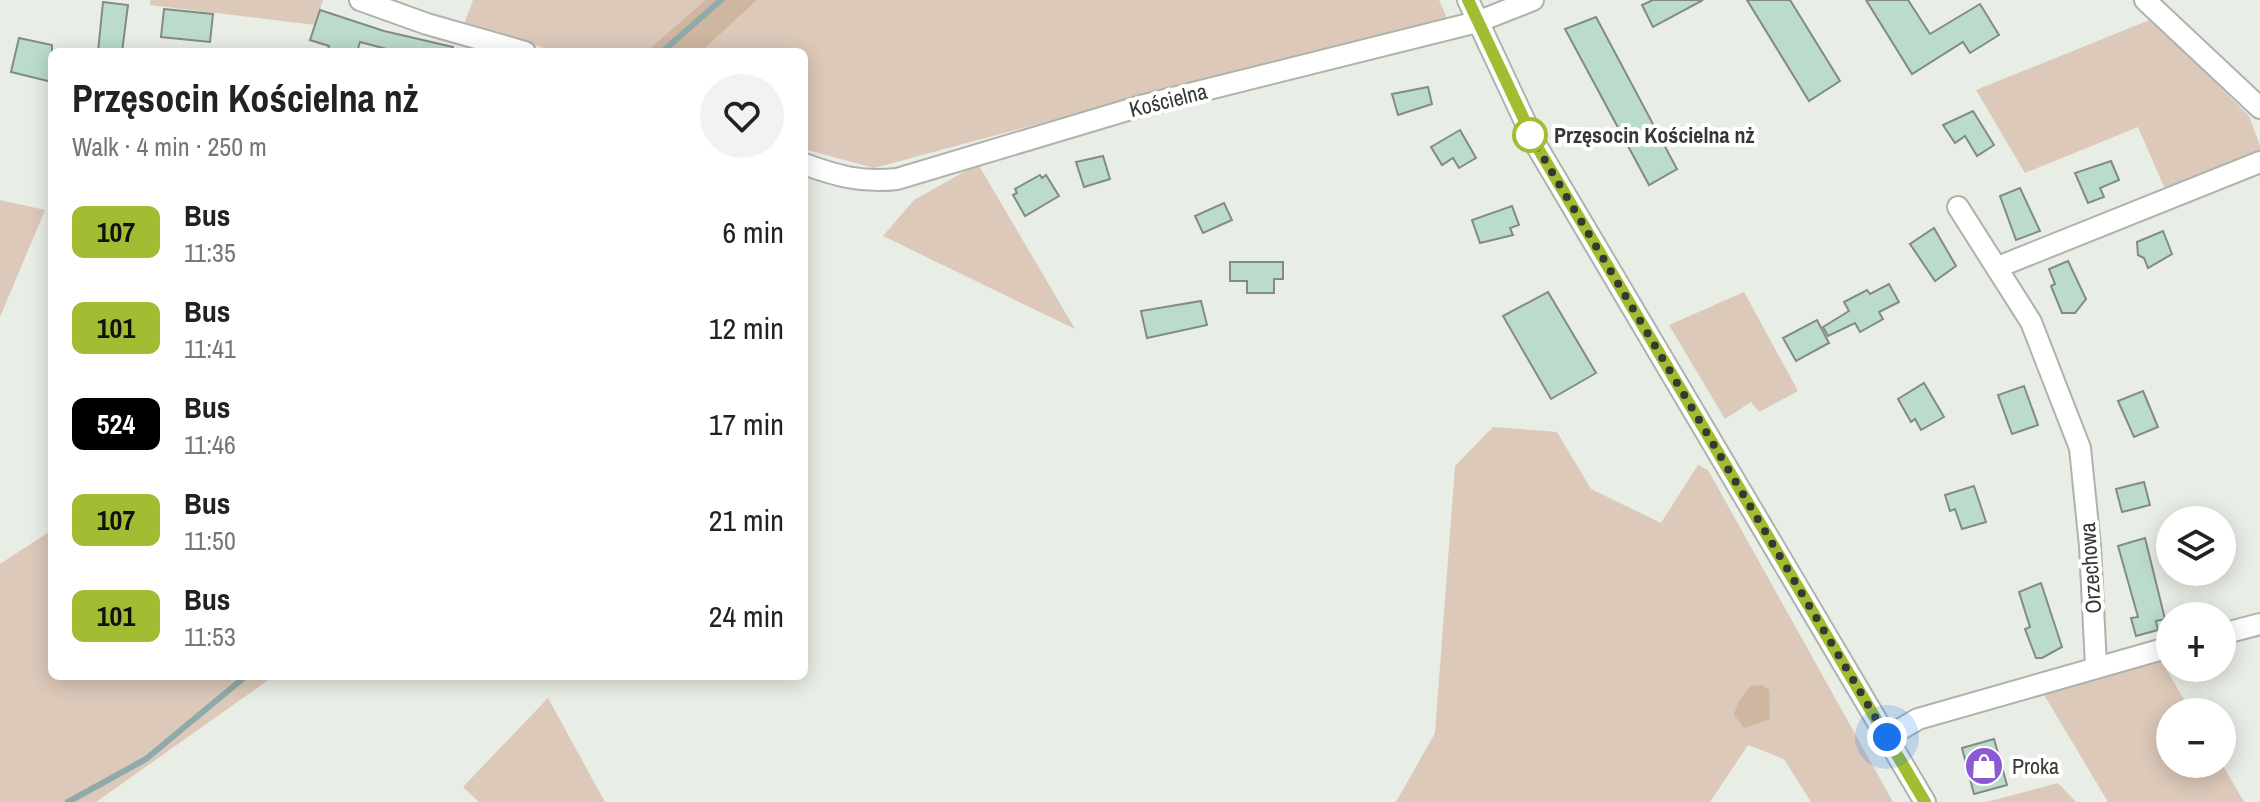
<!DOCTYPE html>
<meta charset="utf-8">
<style>
body{margin:0;font-family:"Archivo Narrow",sans-serif;background:#f2f2f2;color:#222;height:100vh;display:flex;flex-direction:column;font-size:30px;white-space:nowrap}
*{box-sizing:border-box;margin:0}
p{font-size:26px;color:#767676}
.icon{flex:none;width:44px;height:44px;fill:none;stroke:currentColor;stroke-width:2;stroke-linecap:round;stroke-linejoin:round}
.map{position:relative;flex:1;overflow:hidden}
.panel{position:absolute;left:48px;top:48px;width:760px;height:632px;display:flex;flex-direction:column;background:#fff;border-radius:12px;box-shadow:0 4px 20px #0003}
.panel>*{flex:none}
.badge{padding:0 16px;border-radius:12px;font-size:28px;line-height:52px}
.fabs{position:absolute;left:2156px;top:506px;display:grid;gap:16px}
.fabs a{display:grid;place-items:center;width:80px;height:80px;border-radius:50%;background:#fff;box-shadow:0 4px 20px #0003;font-size:40px}
.you{position:absolute;width:40px;height:40px;margin:-20px;border:6px solid #fff;border-radius:50%;background:#1a73e8;box-shadow:0 0 0 12px #1a73e833}
.map>.badge{position:absolute;translate:-50% -50%;box-shadow:0 0 0 4px #fff}
.round{display:grid;place-items:center;flex:none;width:84px;height:84px;border-radius:42px;background:#f2f2f2}
.head{display:flex;align-items:center;justify-content:space-between;height:136px;padding:0 24px}
h1{font-size:38px;font-weight:800;line-height:60px}
ul{padding:0;list-style:none}
li{display:flex;align-items:center;gap:24px;height:96px;padding:0 24px}
li div{flex:1}
li b{display:block;font-size:30px}
li em{font-style:normal}
li .badge{min-width:88px;font-weight:700;text-align:center}
.map>svg:first-child{display:block}
.green{fill:#dcc9ba}
.forest{fill:#ceb6a1}
.lines{fill:none;stroke-linecap:round;stroke-linejoin:round}
.stream{stroke:#8faaaa;stroke-width:6}
.building{fill:#bbdbcb;stroke:#838b87;stroke-width:2}
.minor-casing{stroke:#afb3ac;stroke-width:24}
.minor{stroke:#fff;stroke-width:20}
.line-casing{stroke:#fff;stroke-width:18}
.line{stroke:#a2bd31;stroke-width:12}
.walk{stroke:#363835;stroke-width:8;stroke-dasharray:0 14.4}
.stop-dot{fill:#fff;stroke:#a2bd31;stroke-width:4}
.labels{text-anchor:middle;dominant-baseline:central;stroke-width:8;stroke-linejoin:round;paint-order:stroke}
.street-label{font-size:22px;fill:#363835;stroke:#fff}
.stop-label{font-size:22px;font-weight:bold;fill:#363835;stroke:#fff;text-anchor:start}
.poi-label{font-size:22px;fill:#363835;stroke:#fff;text-anchor:start}
</style>
<div class="map">
<svg width="2260" height="802" viewBox="0 0 2260 802">
<rect width="100%" height="100%" fill="#e8ede5"/>
<g class="green">
<path d="M150 0H323L315 25 150 5Z"/>
<path d="M473 0H705L646 52H558L464 24Z"/>
<path d="M757 0H1439L1447 18 1338 50 1208 78 874 168 804 149V52H701Z"/>
<path d="M2152 19 2249 116 2260 146V169L2171 203 2138 127 2025 173 1976 90Z"/>
<path d="M978 164 1075 329 883 236 914 200Z"/>
<path d="M0 200 45 210 0 317Z"/>
<path d="M1744 292 1798 391 1759 412 1751 402 1725 419 1669 325Z"/>
<path d="M1493 427 1557 432 1591 489 1661 523 1698 465 1708 470 1893 802H1811L1784 759 1748 745 1710 802H1396L1435 733 1455 466Z"/>
<path d="M52 530V676H274L96 802H0V564Z"/>
<path d="M2160 658 2191 712H2170V764H2222L2244 802H2108L2040 688Z"/>
<path d="M548 698 605 802H479L463 787Z"/>
<path d="M2058 783 2076 802H1987Z"/>
</g>
<g class="forest">
<path d="M705 0H757L701 52H646Z"/>
<path d="M1762 685 1769 690 1770 719 1744 728 1734 715 1738 702 1751 686Z"/>
</g>
<g class="lines">
<g class="stream">
<path d="M662 52 721 0"/>
<path d="M68 802 146 759 246 676"/>
</g>
</g>
<g class="building">
<path d="M1653 0H1703L1653 27 1642 5Z"/>
<path d="M1747 0H1790L1840 81 1809 101Z"/>
<path d="M1866 0H1908L1930 34 1980 4 1999 35 1970 53 1963 42 1912 74Z"/>
<path d="M103 2 128 5 122 52H98Z"/>
<path d="M164 9 213 14 210 42 161 37Z"/>
<path d="M320 10 384 31 453 47 452 52H398L360 42 357 52H327L329 46 310 40Z"/>
<path d="M1596 17 1677 169 1649 185 1565 29Z"/>
<path d="M19 38 52 45V82L11 72Z"/>
<path d="M1428 87 1432 104 1398 115 1392 94Z"/>
<path d="M1973 111 1994 145 1977 156 1965 136 1955 143 1943 125Z"/>
<path d="M1460 130 1476 158 1459 168 1453 158 1442 165 1431 147Z"/>
<path d="M1103 156 1110 179 1084 187 1076 162Z"/>
<path d="M2111 161 2119 180 2100 188 2104 197 2088 203 2075 173Z"/>
<path d="M1040 175 1042 178 1046 175 1059 196 1025 216 1013 195 1017 193 1015 189Z"/>
<path d="M2020 188 2040 231 2016 240 2000 196Z"/>
<path d="M1224 203 1232 220 1203 233 1195 216Z"/>
<path d="M1512 206 1519 225 1510 228 1513 235 1480 243 1472 220Z"/>
<path d="M1934 228 1956 266 1935 281 1910 244Z"/>
<path d="M2163 231 2172 254 2148 268 2144 258 2138 255 2137 242Z"/>
<path d="M2068 261 2086 299 2075 313H2062L2051 286 2055 284 2049 269Z"/>
<path d="M1230 262H1283V279H1274V293H1247V281H1230Z"/>
<path d="M1889 284 1899 302 1879 312 1883 319 1860 332 1855 323 1828 336 1823 327 1849 311 1844 302 1867 290 1870 294Z"/>
<path d="M1548 292 1596 373 1551 399 1503 316Z"/>
<path d="M1201 301 1207 325 1147 338 1141 311Z"/>
<path d="M1817 320 1829 343 1796 361 1783 338Z"/>
<path d="M1924 383 1944 417 1921 430 1915 419 1911 422 1898 399Z"/>
<path d="M2024 386 2038 425 2012 434 1998 395Z"/>
<path d="M2143 391 2158 427 2134 437 2118 401Z"/>
<path d="M2144 482 2150 505 2122 512 2116 489Z"/>
<path d="M1974 486 1986 522 1962 529 1955 509 1950 511 1945 495Z"/>
<path d="M2145 538 2165 619 2156 621 2158 630 2136 636 2131 618 2138 617 2118 546Z"/>
<path d="M2041 583 2062 647 2042 658H2036L2025 629 2030 627 2019 592Z"/>
<path d="M1994 739 2007 785 1974 794 1962 748Z"/>
</g>
<g class="lines">
<g class="minor-casing">
<g id="minor">
<path d="M360 0 427 24 525 52"/>
<path d="M1468 0 1536 145 1925 802"/>
<path d="M2145 0 2260 108"/>
<path d="M804 164C837 176 862 183 897 179L1141 106 1477 22 1533 0"/>
<path d="M1958 207 2031 322 2080 448 2090 546 2096 666"/>
<path d="M1998 267 2260 162"/>
<path d="M2222 634 2260 624"/>
<path d="M1887 737 1918 719 2170 647"/>
</g>
</g>
<use href="#minor" class="minor"/>
</g>
<g class="lines">
<g class="line-casing">
<path id="line" d="M1468 0 1536 145 1925 802"/>
</g>
<use href="#line" class="line"/>
<path class="walk" d="M1530 135 1887 737"/>
</g>
<defs>
<g id="shop-disc" transform="scale(2)"><circle r="9.5" fill="#8b5ad3" stroke="#fff"/><path d="M-5-2.5h2.3a2.7 3.5 0 0 1 5.4 0H5L5.5 6h-11ZM-1.5-2.5h3a1.5 2.3 0 0 0-3 0Z" fill="#fff"/></g>
</defs>
<g fill-rule="evenodd">
<use href="#shop-disc" x="1984" y="766"/>
</g>
<circle class="stop-dot" cx="1530" cy="135" r="16"/>
<g class="labels">
<g class="street-label">
<text transform="translate(1168 100) rotate(-14)">Kościelna</text>
<text transform="translate(2090 568) rotate(-94)">Orzechowa</text>
</g>
<g class="stop-label">
<text x="1554" y="135">Przęsocin Kościelna nż</text>
</g>
<g class="poi-label">
<text x="2012" y="766">Proka</text>
</g>
</g>
</svg>
<div class="fabs">
<a><svg class="icon" aria-label="layers" viewBox="0 0 24 24"><path d="M12 4l9 5-9 5-9-5zM3 14l9 5 9-5"/></svg></a>
<a>+</a>
<a>−</a>
</div>
<div class="you" style="left:1887px;top:737px"></div>
<section class="panel">
<div class="head"><div><h1>Przęsocin Kościelna nż</h1><p>Walk · 4 min · 250 m</p></div><a class="round"><svg class="icon" aria-label="heart" viewBox="0 0 24 24"><path d="M12 20l-8-8c-3-5 5-10 8-4 3-6 11-1 8 4z"/></svg></a></div>
<ul>
<li><span class="badge" style="background:#a2bd31;color:#111">107</span><div><b>Bus</b><p>11:35</p></div><em>6 min</em></li>
<li><span class="badge" style="background:#a2bd31;color:#111">101</span><div><b>Bus</b><p>11:41</p></div><em>12 min</em></li>
<li><span class="badge" style="background:#000;color:#fff">524</span><div><b>Bus</b><p>11:46</p></div><em>17 min</em></li>
<li><span class="badge" style="background:#a2bd31;color:#111">107</span><div><b>Bus</b><p>11:50</p></div><em>21 min</em></li>
<li><span class="badge" style="background:#a2bd31;color:#111">101</span><div><b>Bus</b><p>11:53</p></div><em>24 min</em></li>
</ul>
</section>
</div>
